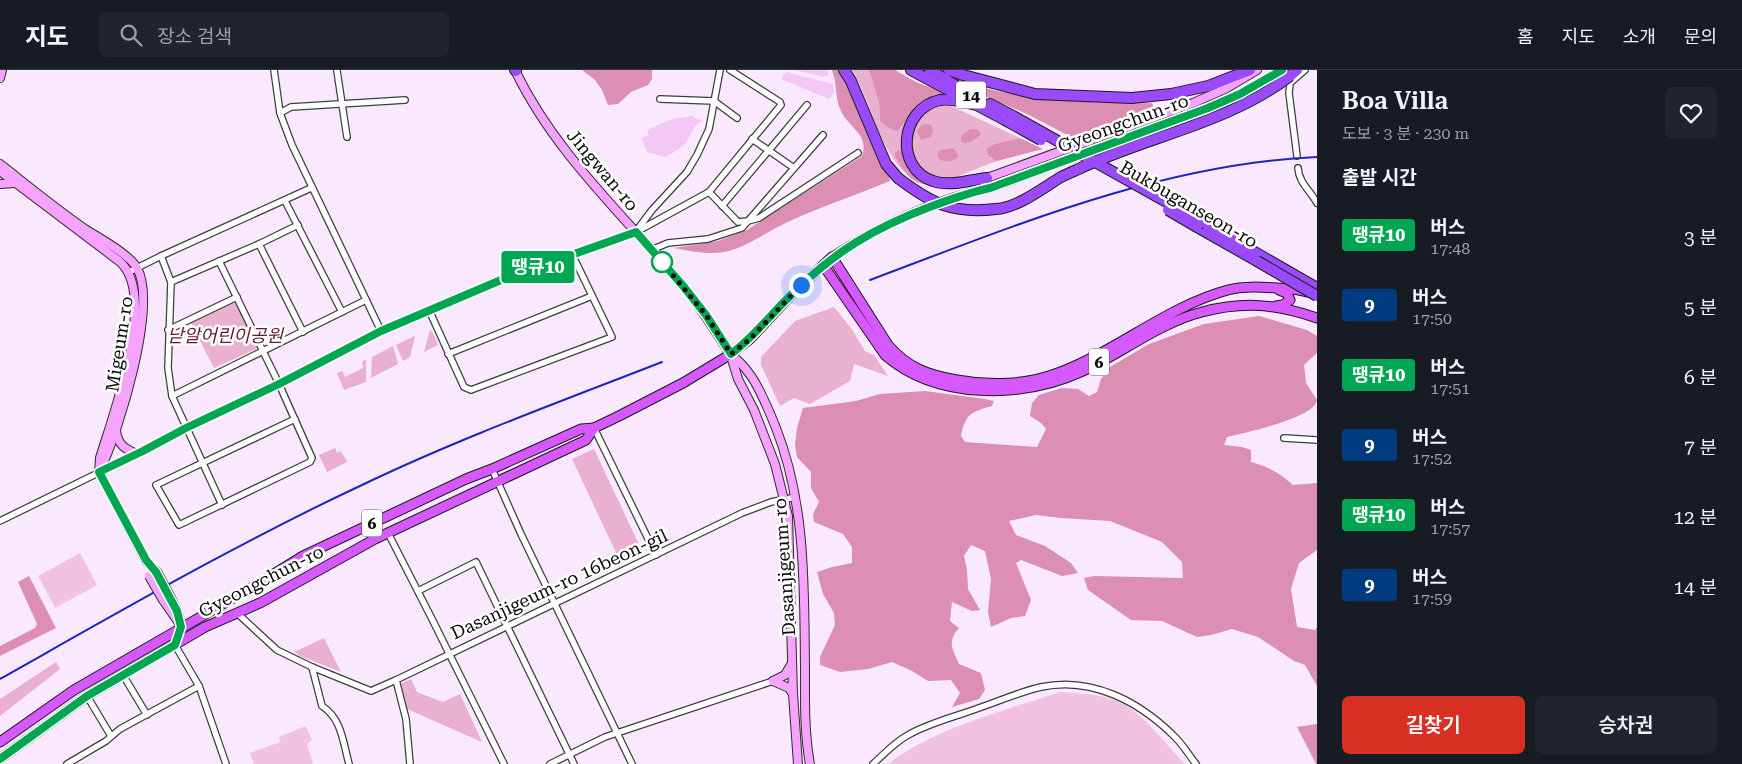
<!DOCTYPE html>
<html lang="ko">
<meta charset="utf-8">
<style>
body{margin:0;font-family:"Roboto Serif","Noto Sans KR",serif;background:#20242c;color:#f1f3f6;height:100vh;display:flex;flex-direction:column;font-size:19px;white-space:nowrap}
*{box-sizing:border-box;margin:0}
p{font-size:16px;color:#9ea1a6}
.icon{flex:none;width:28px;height:28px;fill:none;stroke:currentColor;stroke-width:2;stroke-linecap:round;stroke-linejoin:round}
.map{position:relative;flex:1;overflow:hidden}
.side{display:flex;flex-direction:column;background:#171b24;width:425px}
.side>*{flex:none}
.badge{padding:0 10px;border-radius:4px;font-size:18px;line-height:32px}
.you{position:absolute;width:25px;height:25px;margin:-12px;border:4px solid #fff;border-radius:50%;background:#1a73e8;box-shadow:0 0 0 8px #1a73e833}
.map>.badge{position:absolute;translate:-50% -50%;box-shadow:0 0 0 2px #fff}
h2{padding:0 25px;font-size:19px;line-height:45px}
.round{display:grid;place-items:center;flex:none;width:52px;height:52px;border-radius:8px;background:#20242c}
.overview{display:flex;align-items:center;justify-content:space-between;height:85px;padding:0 25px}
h1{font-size:24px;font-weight:600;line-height:38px}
.button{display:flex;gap:10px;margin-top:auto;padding:10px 25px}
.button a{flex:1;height:58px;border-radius:8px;background:#d93025;color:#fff;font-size:20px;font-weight:600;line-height:58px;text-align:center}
.button a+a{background:#20242c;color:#f1f3f6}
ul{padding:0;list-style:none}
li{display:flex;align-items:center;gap:15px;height:70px;padding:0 25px}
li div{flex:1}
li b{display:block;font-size:19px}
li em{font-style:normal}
li .badge{min-width:55px;font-weight:700;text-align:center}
header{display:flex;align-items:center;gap:30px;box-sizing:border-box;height:70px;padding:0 25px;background:#171b24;border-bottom:1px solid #363941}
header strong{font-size:24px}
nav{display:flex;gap:28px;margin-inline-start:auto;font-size:18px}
.search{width:350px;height:45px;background:#20242c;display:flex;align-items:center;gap:12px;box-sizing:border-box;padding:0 18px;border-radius:8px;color:#9ea1a6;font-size:19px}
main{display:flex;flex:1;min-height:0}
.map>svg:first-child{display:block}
.farmland{fill:#f2c7f6}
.green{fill:#eab0cf}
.forest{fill:#dc8fb2}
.pitch{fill:#f1c3e1}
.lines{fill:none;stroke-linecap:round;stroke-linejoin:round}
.street-casing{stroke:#3d3d3d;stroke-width:8}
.secondary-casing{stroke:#2c2c2c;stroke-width:10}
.primary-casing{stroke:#1b1b1b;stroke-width:11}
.highway-casing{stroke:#1b1b1b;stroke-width:12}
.street{stroke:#fff;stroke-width:5.5}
.secondary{stroke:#f5a3ff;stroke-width:8}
.primary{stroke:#d658ff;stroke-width:9}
.highway{stroke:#9a49fb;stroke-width:10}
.rail{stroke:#1d25bf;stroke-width:2}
.secondary-bridge-casing{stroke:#2c2c2c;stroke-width:10;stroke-linecap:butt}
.highway-bridge-casing{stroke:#1b1b1b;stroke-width:12;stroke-linecap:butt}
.secondary-bridge{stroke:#f5a3ff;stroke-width:8}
.highway-bridge{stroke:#9a49fb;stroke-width:10}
.line-casing{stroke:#fff;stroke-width:11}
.line{stroke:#00a651;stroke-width:8}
.walk{stroke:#0a0a0a;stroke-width:5;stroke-dasharray:0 9}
.stop-dot{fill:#fff;stroke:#00a651;stroke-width:2.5}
.labels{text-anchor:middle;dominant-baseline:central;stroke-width:5;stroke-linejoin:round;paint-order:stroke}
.shield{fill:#fff;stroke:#545454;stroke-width:1}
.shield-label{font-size:16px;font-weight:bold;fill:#0a0a0a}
.street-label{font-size:18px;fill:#0a0a0a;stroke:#fff}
.park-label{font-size:18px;font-style:italic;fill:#641929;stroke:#fff}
</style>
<header>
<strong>지도</strong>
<div class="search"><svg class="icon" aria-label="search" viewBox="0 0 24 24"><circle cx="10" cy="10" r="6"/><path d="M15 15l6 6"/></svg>장소 검색</div>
<nav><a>홈</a><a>지도</a><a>소개</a><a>문의</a></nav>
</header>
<main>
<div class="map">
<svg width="1317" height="694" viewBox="0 0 1317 694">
<rect width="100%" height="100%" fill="#fae8ff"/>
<g class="farmland">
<path d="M795 0H827L829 5 824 7Z"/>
<path d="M786 2 833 14 834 23 829 29 781 9Z"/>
<path d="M693 46 696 49 703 50 695 56 686 73 676 81 665 87 647 82 641 68 649 65 647 60 672 49Z"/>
</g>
<g class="green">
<path d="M852 0H869L879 33 880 51 898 61 904 54 902 65 903 82 895 87 908 106C903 100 897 95 893 88 875 61 869 28 852 0Z"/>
<path d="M941 36H951L1020 68 995 74 990 88 997 91 948 110 923 105 909 83 910 59 919 47 931 38Z"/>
<path d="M233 233 237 234 257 276 256 279 214 298 191 253Z"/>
<path d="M834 237 851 258 865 281 874 285 888 306 854 294 850 311 810 334 794 328 780 336 761 295V287L795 251Z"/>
<path d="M430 260 432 261 438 275 424 282Z"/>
<path d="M414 266 415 267 410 287 403 291 396 275Z"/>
<path d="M393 276 398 294 371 308 372 287Z"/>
<path d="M366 289V312L344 320 337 303 342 301 345 307 363 298 362 292Z"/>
<path d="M335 378 337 383 341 381 347 392 327 402 319 385Z"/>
<path d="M594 379 642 481 620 491 572 389Z"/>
<path d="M324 568 341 602 300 586 294 582Z"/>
<path d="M56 592 60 599 0 646V629Z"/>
<path d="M411 609 417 622 443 632 460 624 482 672 407 639 400 618 402 613Z"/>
</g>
<g class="forest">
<path d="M582 0H652V9L648 15 631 22 618 34 608 35 602 20 595 10Z"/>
<path d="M832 0H839L850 13 889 104 890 111C857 125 822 136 790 151 767 161 748 177 724 182 708 185 690 181 674 178L718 171 747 160 862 86C870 64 847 57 840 39 835 27 837 13 832 0Z"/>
<path d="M869 0H895L916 12 945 23C917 30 915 40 898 61L889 58 880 51 879 33Z"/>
<path d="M956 10C970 14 983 18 997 21 1045 31 1103 34 1152 33L1154 38 1143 43 1071 67 1027 44 985 26Z"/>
<path d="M928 54 931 55 933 61 931 67 921 70 917 61 922 55Z"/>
<path d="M970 59H977L981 64C975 70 969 75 961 72V66Z"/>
<path d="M1020 68 1043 79 997 91C990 88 988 86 986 79L995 74Z"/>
<path d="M953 78 958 84V87C952 92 944 93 938 88L937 83 941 80Z"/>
<path d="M898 80 903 82 934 115C910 115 907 104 895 87V83Z"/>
<path d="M1259 246 1307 260 1317 266V283L1304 295 1306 313 1317 330C1315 348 1244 363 1227 367L1224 375 1242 377 1251 380V392C1269 397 1280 403 1293 415L1317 413V480L1299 493 1291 519 1297 557 1315 560 1317 557V616L1305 595 1294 591 1258 567 1232 559 1211 565 1197 567 1162 551 1131 550 1088 520 1084 508 1094 506 1183 508 1182 492 1162 472 1110 451 1061 448 1036 445 1009 451 1016 465 1045 476 1071 493 1078 503 1062 506 1021 490 1016 493 1031 530 1025 546 1011 548 991 557 988 542 991 509 985 481 971 475 964 486 967 500 968 519 980 540 972 541 952 532 950 551 959 558C947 572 952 578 959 594L981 603 985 620 979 629 952 637 960 623 951 610 928 611 912 601 892 592 868 599 840 602 820 595V587L835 555 834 543 823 524 817 502 832 497 852 493V477L843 464 814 452 813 444 819 432 811 418V402L797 387 795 375 797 358 803 338 856 331 880 324 925 321 985 329 994 331 992 336C971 342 965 344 961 366L965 372 1037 377 1046 359 1041 353 1030 346 1032 333 1039 325 1062 318 1078 319 1089 326 1097 322 1101 309 1110 297 1149 274 1204 254Z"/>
<path d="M29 506 56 558 0 586V576L35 558 37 554 18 512Z"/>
<path d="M1317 654V694H1316L1297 657Z"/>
</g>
<g class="pitch">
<path d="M80 483 97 515 55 538 38 506Z"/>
<path d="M1060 622C1078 623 1100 624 1117 631 1142 641 1166 675 1185 694H888C932 659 1006 640 1060 622Z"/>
<path d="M306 656 312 670 307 674 313 694H254L250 683 280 672 279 667Z"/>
</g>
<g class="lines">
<g class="street-casing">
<g id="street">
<path d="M274 0 280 43 292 75 381 261"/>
<path d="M337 1 347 67"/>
<path d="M660 29 714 31 737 48"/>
<path d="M280 43 291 37 405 30"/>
<path d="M752 69 794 98"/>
<path d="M1297 86 1289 23 1290 13 1305 0"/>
<path d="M1298 98C1299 113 1310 120 1317 133"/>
<path d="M709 122 738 152 748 151 823 65"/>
<path d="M285 131 342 242"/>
<path d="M722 136 807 35"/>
<path d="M637 160 652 140 687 102 697 85 709 59 720 0"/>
<path d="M259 174 303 262"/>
<path d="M651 180 668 173 708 169 742 158 748 151 759 148 858 83"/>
<path d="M219 191 279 314 312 388 310 392 179 455 156 415 295 349"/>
<path d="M129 202 161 186"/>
<path d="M171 212 259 174 298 155"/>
<path d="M429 240 464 317 471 320 612 267 572 184"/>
<path d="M168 260 237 227"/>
<path d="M448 284 592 226"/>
<path d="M172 326 366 230"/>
<path d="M594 358 656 485"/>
<path d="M1284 368 1317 370"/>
<path d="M492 399 521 464 632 694"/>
<path d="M222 435 172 326 168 298 171 212 161 186 311 118"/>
<path d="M0 451 143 381 186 358 279 314 381 261 501 210 636 162 709 122 781 35 780 32 730 0"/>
<path d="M388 463 432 549 504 694"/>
<path d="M418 521 476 492 574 694"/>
<path d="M238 544 277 580 312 597 371 621 396 610 406 649 410 694"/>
<path d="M175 575 199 616 226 694"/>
<path d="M312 597 322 636C342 649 343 672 349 694"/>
<path d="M123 605 147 645"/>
<path d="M396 610 742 443 771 432 796 427"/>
<path d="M87 626 111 666"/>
<path d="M67 694 106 671 120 659 199 616"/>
<path d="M550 694 605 667 773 611"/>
<path d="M873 694C884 684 895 672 908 665 929 653 954 647 976 639 997 632 1019 622 1041 617 1092 606 1140 632 1175 667 1183 675 1189 685 1196 694"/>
</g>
</g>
<g class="secondary-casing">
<g id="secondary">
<path d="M515 0C555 84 626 147 684 217 701 237 714 260 729 282 735 289 743 294 748 302 758 314 770 343 776 358 806 434 804 516 805 596 805 629 804 661 810 694"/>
<path d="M0 8 2 0"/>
<path d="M0 94C28 116 56 139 85 159 99 168 129 184 137 198 158 235 119 360 101 398"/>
<path d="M0 101 119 191C159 224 113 345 100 388L99 402 146 491 157 502"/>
<path d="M983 111 987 108 1193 33 1225 19 1257 0"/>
<path d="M0 114 15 113"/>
<path d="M832 187C876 157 937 128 991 118L1208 38 1240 24 1282 0"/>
<path d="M731 286 738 309 754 340 775 394 788 446 793 624 798 694"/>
<path d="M116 361C118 375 125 379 137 384"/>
<path d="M170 526C181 548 183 551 175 575"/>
<path d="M163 530 179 553"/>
<path d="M773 611 785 605 792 593"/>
<path d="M773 611 789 618 793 624"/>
</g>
</g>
<g class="primary-casing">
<g id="primary">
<path d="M823 195 885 285C937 330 1022 329 1083 301 1122 283 1159 253 1202 242 1244 231 1276 234 1317 248"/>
<path d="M1276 236 1283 235 1290 230 1287 223 1279 220"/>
<path d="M0 672 74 620 256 515 303 486 466 409 492 399 581 359 594 358 619 346 683 313 731 284 750 269 790 226 832 187 888 275C908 298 928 305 957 310 989 316 1027 315 1058 303 1115 282 1170 235 1228 220 1244 216 1261 217 1277 218 1288 219 1297 219 1307 222"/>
<path d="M0 689 87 626 205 557 260 533 375 469 586 370 594 358"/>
</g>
</g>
<g class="highway-casing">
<g id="highway">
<path d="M515 0 516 1"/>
<path d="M844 0 851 11 886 94 898 108"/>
<path d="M911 0 1005 50"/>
<path d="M930 0 970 24"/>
<path d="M949 0 963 5 1035 24 1132 28 1171 24 1208 16 1250 0"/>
<path d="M1290 6 1297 0"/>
<path d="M990 34 1013 46"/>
<path d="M978 35C966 33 952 28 940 30 899 39 895 99 933 111 949 117 970 110 987 108"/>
<path d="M1206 154 1317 218"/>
<path d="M1197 157 1257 191"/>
</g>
</g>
<use href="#street" class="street"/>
<use href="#secondary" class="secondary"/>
<use href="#primary" class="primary"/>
<use href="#highway" class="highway"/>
<g class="rail">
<path d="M870 210C1014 156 1161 94 1317 87"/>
<path d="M0 609C119 542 238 473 362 415 460 368 562 331 662 292"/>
</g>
<g class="secondary-bridge-casing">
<g id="secondary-bridge">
<path d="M157 502 170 526"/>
<path d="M149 506 163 530"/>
</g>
</g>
<g class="highway-bridge-casing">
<g id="highway-bridge">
<path d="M1013 46 1206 154"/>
<path d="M1005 50 1041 70"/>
<path d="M898 108C932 134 953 144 996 139 1017 138 1043 118 1061 107 1069 103 1077 100 1085 96 1153 65 1230 52 1290 6"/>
<path d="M1168 140 1197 157"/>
<path d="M1257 191 1317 226"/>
</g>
</g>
<use href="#secondary-bridge" class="secondary-bridge"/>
<use href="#highway-bridge" class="highway-bridge"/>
</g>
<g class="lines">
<g class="line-casing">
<path id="line" d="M0 689 87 626 175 575 181 557 177 541 156 502 146 490 99 402 143 381 186 358 279 314 381 261 501 210 636 162 684 217 706 245 731 284C755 266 769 246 791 225 835 181 874 158 932 136 952 129 970 122 990 118L1208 38 1240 24 1282 0"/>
</g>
<use href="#line" class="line"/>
<path class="walk" d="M662 192 706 245 731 284 750 269 801 215"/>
</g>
<circle class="stop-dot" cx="662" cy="192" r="10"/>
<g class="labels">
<g class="shield">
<rect x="956" y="11.5" width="30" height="27" rx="4"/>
<rect x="1089" y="278.5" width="20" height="27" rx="4"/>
<rect x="362" y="439.5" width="20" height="27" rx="4"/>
</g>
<g class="shield-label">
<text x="971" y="25">14</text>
<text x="1099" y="292">6</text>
<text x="372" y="453">6</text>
</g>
<g class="street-label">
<text transform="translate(1123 53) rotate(-20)">Gyeongchun-ro</text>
<text transform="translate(603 100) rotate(50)">Jingwan-ro</text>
<text transform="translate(1189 134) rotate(30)">Bukbuganseon-ro</text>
<text transform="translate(119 274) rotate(-81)">Migeum-ro</text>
<text transform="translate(784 497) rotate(-94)">Dasanjigeum-ro</text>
<text transform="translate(261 511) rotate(-27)">Gyeongchun-ro</text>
<text transform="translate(559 514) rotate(-25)">Dasanjigeum-ro 16beon-gil</text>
</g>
<g class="park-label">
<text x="225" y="265">낟알어린이공원</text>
</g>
</g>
</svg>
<div class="you" style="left:801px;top:215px"></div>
<b class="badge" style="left:538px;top:197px;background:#00a651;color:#fff">땡큐10</b>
</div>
<section class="side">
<div class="overview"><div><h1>Boa Villa</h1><p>도보 · 3 분 · 230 m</p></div><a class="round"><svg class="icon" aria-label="heart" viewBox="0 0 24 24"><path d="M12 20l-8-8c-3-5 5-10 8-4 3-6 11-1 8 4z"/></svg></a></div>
<h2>출발 시간</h2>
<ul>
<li><span class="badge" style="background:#00a651;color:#fff">땡큐10</span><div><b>버스</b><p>17:48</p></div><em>3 분</em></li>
<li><span class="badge" style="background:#003b80;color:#fff">9</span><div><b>버스</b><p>17:50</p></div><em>5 분</em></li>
<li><span class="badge" style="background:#00a651;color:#fff">땡큐10</span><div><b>버스</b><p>17:51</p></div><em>6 분</em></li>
<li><span class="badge" style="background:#003b80;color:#fff">9</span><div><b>버스</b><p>17:52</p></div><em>7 분</em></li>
<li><span class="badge" style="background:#00a651;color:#fff">땡큐10</span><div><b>버스</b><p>17:57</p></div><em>12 분</em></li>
<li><span class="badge" style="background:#003b80;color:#fff">9</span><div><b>버스</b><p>17:59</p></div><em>14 분</em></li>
</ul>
<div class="button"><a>길찾기</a><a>승차권</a></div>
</section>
</main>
